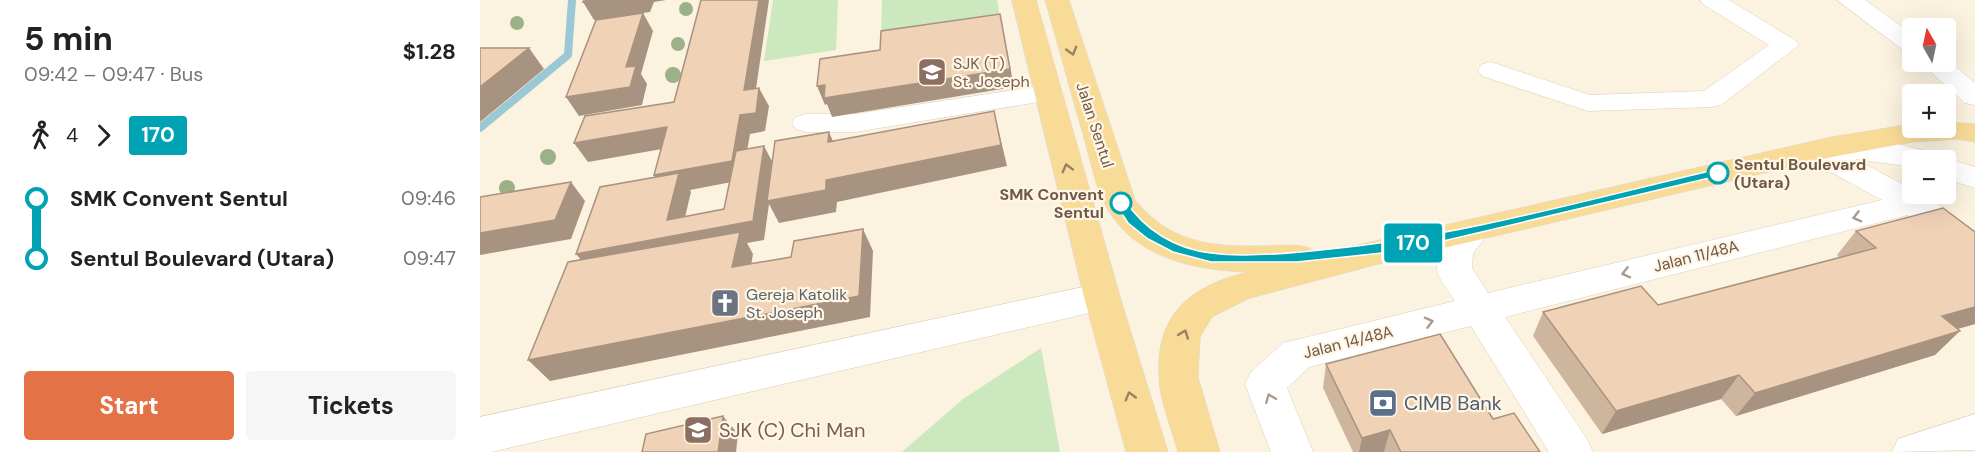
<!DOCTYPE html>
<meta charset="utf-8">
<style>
body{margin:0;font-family:"DM Sans",sans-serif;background:#f6f6f6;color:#222;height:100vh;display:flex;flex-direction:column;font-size:22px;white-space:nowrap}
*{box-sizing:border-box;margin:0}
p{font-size:20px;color:#767676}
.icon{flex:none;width:33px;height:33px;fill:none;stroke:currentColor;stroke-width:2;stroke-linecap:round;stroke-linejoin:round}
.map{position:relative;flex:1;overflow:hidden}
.side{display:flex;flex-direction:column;background:#fff;width:480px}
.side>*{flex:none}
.badge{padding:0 12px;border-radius:4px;font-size:21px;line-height:39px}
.needle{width:39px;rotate:351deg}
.controls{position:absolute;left:1422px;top:18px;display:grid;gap:12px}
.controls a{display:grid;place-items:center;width:54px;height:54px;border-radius:6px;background:#fff;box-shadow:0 6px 24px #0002;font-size:30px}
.map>.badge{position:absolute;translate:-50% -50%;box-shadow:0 0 0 3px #fff}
.legs{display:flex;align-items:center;gap:9px;height:66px;padding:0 24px;font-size:20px}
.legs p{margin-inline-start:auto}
.overview{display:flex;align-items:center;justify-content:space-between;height:102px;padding:0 24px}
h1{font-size:33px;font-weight:700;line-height:45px}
.primary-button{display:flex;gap:12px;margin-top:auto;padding:12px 24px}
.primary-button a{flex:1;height:69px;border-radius:6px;background:#e37346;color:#fff;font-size:24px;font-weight:700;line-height:69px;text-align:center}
.primary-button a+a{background:#f6f6f6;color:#222}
ul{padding:0 24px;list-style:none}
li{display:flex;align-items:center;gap:21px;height:60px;font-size:22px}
li i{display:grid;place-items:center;width:9px;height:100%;margin:0 8px;background:currentColor}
li i::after{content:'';width:15px;height:15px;margin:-8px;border:4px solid;border-radius:50%;background:#fff}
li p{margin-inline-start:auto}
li:first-child i{background:linear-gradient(#0000 50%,currentColor 0)}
li:last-child i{background:linear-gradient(currentColor 50%,#0000 0)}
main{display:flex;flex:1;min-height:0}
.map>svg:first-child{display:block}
.green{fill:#cce8be}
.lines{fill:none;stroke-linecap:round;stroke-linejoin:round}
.stream{stroke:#9bc8d5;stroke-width:8}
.minor-casing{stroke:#dfcebb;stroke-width:1}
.major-casing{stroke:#ddd7d3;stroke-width:1}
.minor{fill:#fff;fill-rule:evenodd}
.major{fill:#f9db98;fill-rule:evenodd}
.tree{fill:#9db189}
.wall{fill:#ceb59d}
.shaded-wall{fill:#a89380}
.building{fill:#f0d2b7;stroke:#a89380;stroke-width:1.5}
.oneway{stroke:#998060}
.oneway2{stroke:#a99b91}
.line-1{fill:#00a3b4;stroke:#fff;stroke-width:1.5}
.stop-1-dot{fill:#fff;stroke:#00a3b4;stroke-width:3}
.labels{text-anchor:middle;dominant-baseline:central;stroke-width:4.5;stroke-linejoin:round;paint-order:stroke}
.education-label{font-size:16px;fill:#785e54;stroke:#fff6e4;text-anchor:start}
.street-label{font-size:16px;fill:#705948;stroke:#fff6e4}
.stop-label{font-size:16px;font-weight:bold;fill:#705948;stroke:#fff6e4;text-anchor:start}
.worship-label{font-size:16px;fill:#5b616d;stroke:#fff6e4;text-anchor:start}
.near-service-label{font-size:20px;fill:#4e5e75;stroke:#fff6e4;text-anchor:start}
.near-education-label{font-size:20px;fill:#785e54;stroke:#fff6e4;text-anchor:start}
</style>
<main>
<section class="side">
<div class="overview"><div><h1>5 min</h1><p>09:42 – 09:47 · Bus</p></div><b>$1.28</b></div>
<div class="legs"><svg class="icon" aria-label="walk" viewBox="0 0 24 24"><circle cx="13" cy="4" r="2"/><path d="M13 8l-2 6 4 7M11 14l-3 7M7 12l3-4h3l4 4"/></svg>4<svg class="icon" aria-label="forward" viewBox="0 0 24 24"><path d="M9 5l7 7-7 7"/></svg><b class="badge" style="background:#00a3b4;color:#fff">170</b></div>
<ul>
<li><i style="color:#00a3b4"></i><b>SMK Convent Sentul</b><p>09:46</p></li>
<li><i style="color:#00a3b4"></i><b>Sentul Boulevard (Utara)</b><p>09:47</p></li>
</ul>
<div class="primary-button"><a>Start</a><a>Tickets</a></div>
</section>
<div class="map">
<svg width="1495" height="452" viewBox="0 0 1495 452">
<rect width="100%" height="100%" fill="#fbf2df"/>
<g class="green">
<path d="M293 0H358L356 50 284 61Z"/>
<path d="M402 0H517L522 29 401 46Z"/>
<path d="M561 348 580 452H422L483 399Z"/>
</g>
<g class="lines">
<path class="stream" d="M0 128 88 55 92 0"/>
<g class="minor-casing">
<g id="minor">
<path d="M1220 0H1249L1315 40 1319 45 1241 105 1231 107 1108 111 1002 76 998 70 1002 64 1011 62 1110 95 1224 91 1289 45 1224 5Z"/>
<path d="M1357 0H1385L1432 34V53L1423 50Z"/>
<path d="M1466 59 1495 83V105L1485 103 1440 62H1466Z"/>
<path d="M567 85 577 87 581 93 577 99 375 132H326L316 129 312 123 316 117 326 114H375Z"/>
<path d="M1352 137 1413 143 1454 153 1458 160 1466 158 1495 167V188L1466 179V160H1432V167L1375 159 1432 189V194L1445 195 1495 232V262L1483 259 1428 215 1025 317 1107 439 1113 452H1069L991 326 829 367 807 388 833 452H791L765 384 771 372 803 343 975 301C970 292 957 278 957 268 955 241 980 213 1007 221L1012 229 993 253 992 268 1008 293 1402 200 1325 158 1321 151 1325 144Z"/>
<path d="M622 283 635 287 640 297 635 307 11 452H0V417Z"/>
<path d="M1495 414V450L1412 452 1418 439Z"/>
</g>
</g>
<g class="major-casing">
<g id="major">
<path d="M532 0H556L640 297 688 452H646L604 297Z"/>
<path d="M565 0H589L655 200C690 242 728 247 780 246 797 246 814 243 830 248L834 255 1352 137 1432 124V128H1466V122L1495 124V142L1477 139 1432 142 1352 157 921 258 770 298 732 317 720 337 718 377 740 452H698C692 430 679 398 679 376 676 313 711 286 768 272 713 270 654 258 626 206 615 186 611 162 605 141 591 94 579 47 565 0Z"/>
</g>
</g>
<use href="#minor" class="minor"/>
<use href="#major" class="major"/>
</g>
<g class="tree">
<circle cx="206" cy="9" r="7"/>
<circle cx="37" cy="23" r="7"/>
<circle cx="198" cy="44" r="7"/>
<circle cx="193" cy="75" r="8"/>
<circle cx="68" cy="157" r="8"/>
<circle cx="27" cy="188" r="8"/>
</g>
<g class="wall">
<path d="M1376 231 1495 232V324L1477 329 1455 355 1256 416 1241 399 1122 434 1053 336 1063 312 1178 305 1360 258 1357 255Z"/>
<path d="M846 364 1013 419 1060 452H873L843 388Z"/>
</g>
<g class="shaded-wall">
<path d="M116 0H186L174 2 170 12 114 20 103 2Z"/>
<path d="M279 0H289L273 109 264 90Z"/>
<path d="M163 13 173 31 161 74 167 84 162 105 99 116 86 97Z"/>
<path d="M520 14 534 87 352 117 347 104 345 105 337 86 345 85Z"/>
<path d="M49 48 64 69 0 122V87Z"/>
<path d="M279 88 289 106 285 131 270 134 262 180 210 190 211 192 201 234 273 221 284 146 294 165 346 180 514 111 527 166 357 202 356 212 299 223 289 204 284 240 267 243 273 254 267 289 112 273 96 254 187 194 174 175 260 115Z"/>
<path d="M187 127 199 146 108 162 94 143Z"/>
<path d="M349 132 358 153 348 142Z"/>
<path d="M91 182 105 201 91 239 0 255V233Z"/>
<path d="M383 229 393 251 390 317 70 381 48 360Z"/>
<path d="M1495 307V324L1439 340 1462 316Z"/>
<path d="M1480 331 1455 355 1256 416 1275 393Z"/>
<path d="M1259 375 1241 399 1122 434 1136 411Z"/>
<path d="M243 416 258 434 256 452H238Z"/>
<path d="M910 430 904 452H879L882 438Z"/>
</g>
<g class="building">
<path d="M104 0H116L103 2Z"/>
<path d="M221 0H279L264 90 279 88 276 113 260 115 252 161 174 175 187 127 94 143 105 116 194 102Z"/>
<path d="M163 13 146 67 156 66 150 87 86 97 116 20Z"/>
<path d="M520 14 530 69 344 98 345 85 337 86 340 59 400 50 401 31Z"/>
<path d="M0 48H49L0 87Z"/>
<path d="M514 111 521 145 346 180V190L287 201 295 141 349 132 348 142Z"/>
<path d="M284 146 273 221 96 254 120 187 199 173 187 220 244 209 256 151Z"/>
<path d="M91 182 75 220 0 233V197Z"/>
<path d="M1463 208 1495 232V307L1462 316 1480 331 1275 393 1259 375 1136 411 1063 312 1161 286 1178 305 1396 248 1376 231Z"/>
<path d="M383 229 379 296 48 360 88 262 260 232 252 267 311 257 314 241Z"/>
<path d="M960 334 1013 419 1034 413 1060 452H921L910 430 882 438 846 364Z"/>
<path d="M243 416 238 452H162L166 434Z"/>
</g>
<defs><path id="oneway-chevron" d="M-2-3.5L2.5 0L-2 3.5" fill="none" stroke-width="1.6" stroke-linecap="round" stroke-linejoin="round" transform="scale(1.5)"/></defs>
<g class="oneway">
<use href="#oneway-chevron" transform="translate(592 51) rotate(74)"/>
<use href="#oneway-chevron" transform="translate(587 168) rotate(-105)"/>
<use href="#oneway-chevron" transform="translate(704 334) rotate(-70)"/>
<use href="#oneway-chevron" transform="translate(650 396) rotate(-106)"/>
</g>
<g class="oneway2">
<use href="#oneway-chevron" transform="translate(1377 217) rotate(166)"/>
<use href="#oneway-chevron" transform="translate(1146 273) rotate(166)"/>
<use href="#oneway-chevron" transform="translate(949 322) rotate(-14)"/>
<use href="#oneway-chevron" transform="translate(790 398) rotate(-112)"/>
</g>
<path class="line-1" d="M1238 169 1242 170V175L921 251 817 262H731L693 252 668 239 648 223 635 203 641 199 645 200C664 230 696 249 731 253 766 258 815 253 850 249 981 236 1110 199 1238 169Z"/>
<defs>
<g id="school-square" transform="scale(1.5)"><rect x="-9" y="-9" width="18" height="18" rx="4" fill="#8d6e63" stroke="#fff6e4"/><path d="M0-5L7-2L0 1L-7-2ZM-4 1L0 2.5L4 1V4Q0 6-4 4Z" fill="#fff"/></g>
<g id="church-square" transform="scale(1.5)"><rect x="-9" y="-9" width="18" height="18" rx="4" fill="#6b7280" stroke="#fff6e4"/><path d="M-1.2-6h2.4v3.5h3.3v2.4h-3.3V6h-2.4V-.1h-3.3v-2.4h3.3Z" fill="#fff"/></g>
<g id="bank-square" transform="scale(1.5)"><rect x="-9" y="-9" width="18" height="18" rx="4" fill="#5c6f8a" stroke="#fff6e4"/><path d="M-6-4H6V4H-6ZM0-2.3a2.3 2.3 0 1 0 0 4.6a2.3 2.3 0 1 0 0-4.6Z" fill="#fff"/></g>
</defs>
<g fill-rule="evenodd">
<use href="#school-square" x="452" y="72"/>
<use href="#church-square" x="245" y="303"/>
<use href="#bank-square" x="903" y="403"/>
<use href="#school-square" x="218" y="430"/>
</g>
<g class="stop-1-dot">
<circle cx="1238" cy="173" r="10"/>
<circle cx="641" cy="203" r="10"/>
</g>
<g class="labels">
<g class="education-label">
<text x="473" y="63">SJK (T)<tspan x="473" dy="18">St. Joseph</tspan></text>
</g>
<g class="street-label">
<text transform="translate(615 125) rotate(72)">Jalan Sentul</text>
<text transform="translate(1216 256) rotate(-14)">Jalan 11/48A</text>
<text transform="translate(868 342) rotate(-14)">Jalan 14/48A</text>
</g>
<g class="stop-label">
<text x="1254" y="164">Sentul Boulevard<tspan x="1254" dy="18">(Utara)</tspan></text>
<text x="624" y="194" text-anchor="end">SMK Convent<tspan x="624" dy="18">Sentul</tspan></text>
</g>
<g class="worship-label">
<text x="266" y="294">Gereja Katolik<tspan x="266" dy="18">St. Joseph</tspan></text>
</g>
<g class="near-service-label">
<text x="924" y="403">CIMB Bank</text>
</g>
<g class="near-education-label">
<text x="239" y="430">SJK (C) Chi Man</text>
</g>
</g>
</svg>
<div class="controls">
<a><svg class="needle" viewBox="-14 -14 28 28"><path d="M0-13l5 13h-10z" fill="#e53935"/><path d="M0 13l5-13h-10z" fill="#767676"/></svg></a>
<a>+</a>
<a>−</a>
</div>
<b class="badge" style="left:933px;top:243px;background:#00a3b4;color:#fff">170</b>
</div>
</main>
